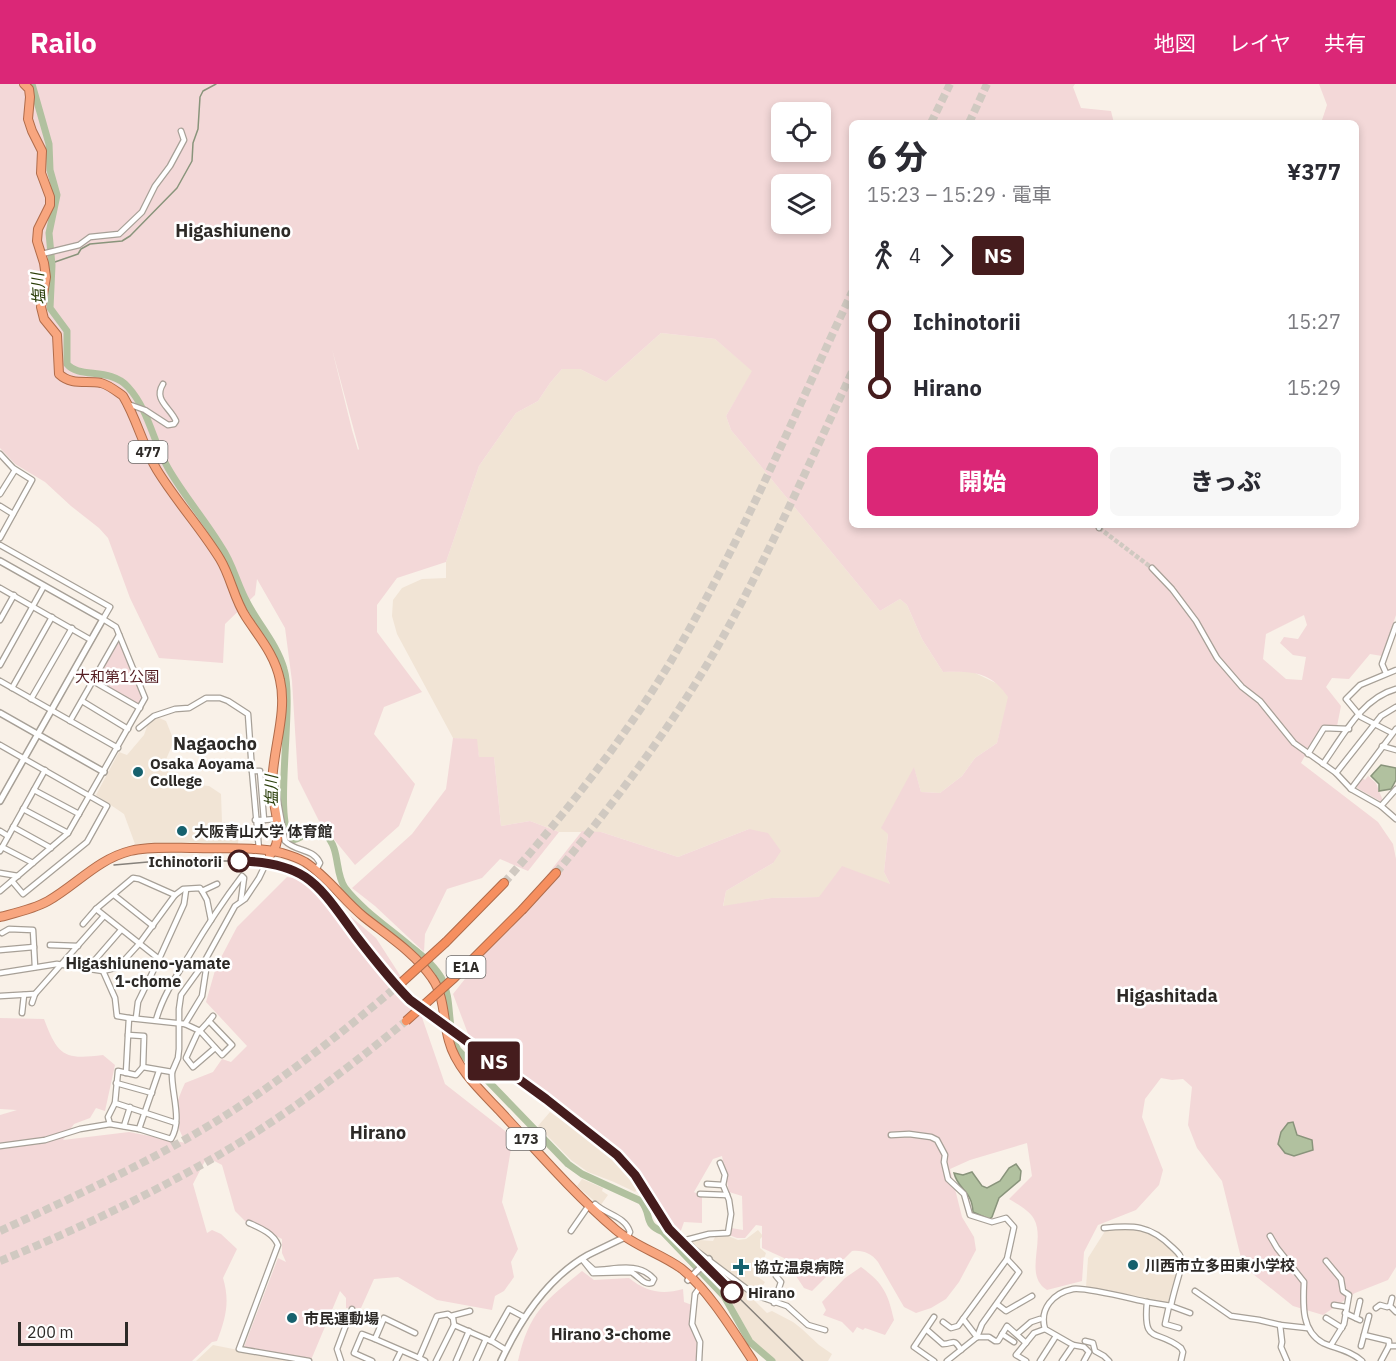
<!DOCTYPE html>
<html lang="ja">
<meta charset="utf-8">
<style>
body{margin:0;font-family:"IBM Plex Sans","Noto Sans JP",sans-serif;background:#f7f7f7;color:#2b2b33;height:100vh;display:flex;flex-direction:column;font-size:22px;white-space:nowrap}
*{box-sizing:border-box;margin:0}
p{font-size:20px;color:#7c7c81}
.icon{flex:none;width:33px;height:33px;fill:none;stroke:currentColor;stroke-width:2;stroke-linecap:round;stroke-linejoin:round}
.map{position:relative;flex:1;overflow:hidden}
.sheet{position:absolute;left:849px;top:36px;width:510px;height:408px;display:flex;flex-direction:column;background:#fff;border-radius:9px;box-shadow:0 3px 9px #0003}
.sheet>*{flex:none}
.badge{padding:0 12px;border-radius:4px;font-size:21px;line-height:39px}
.buttons{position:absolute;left:771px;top:18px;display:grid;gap:12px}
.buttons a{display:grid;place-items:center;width:60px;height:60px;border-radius:9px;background:#fff;box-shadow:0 3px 9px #0003;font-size:30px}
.scale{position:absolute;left:18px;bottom:15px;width:110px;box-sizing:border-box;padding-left:6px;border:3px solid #2d2a27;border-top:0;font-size:16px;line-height:21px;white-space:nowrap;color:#2d2a27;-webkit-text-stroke:4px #fff;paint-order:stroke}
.map>.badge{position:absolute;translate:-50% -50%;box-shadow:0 0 0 3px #fff}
.legs{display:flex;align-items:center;gap:9px;height:66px;padding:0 18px;font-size:20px}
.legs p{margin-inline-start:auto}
.headline{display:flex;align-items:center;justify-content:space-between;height:102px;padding:0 18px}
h1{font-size:33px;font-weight:800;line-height:45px}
.button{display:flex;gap:12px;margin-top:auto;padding:12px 18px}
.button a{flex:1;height:69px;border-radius:9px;background:#db2777;color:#fff;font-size:24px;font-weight:800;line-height:69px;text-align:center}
.button a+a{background:#f7f7f7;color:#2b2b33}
ul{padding:0 18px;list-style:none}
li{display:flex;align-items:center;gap:21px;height:66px;font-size:22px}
li i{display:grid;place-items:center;width:9px;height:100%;margin:0 8px;background:currentColor}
li i::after{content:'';width:15px;height:15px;margin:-8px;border:4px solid;border-radius:50%;background:#fff}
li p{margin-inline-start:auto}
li:first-child i{background:linear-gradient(#0000 50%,currentColor 0)}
li:last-child i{background:linear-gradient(currentColor 50%,#0000 0)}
header{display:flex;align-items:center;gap:36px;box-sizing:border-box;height:84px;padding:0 30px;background:#db2777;color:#fff}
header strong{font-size:28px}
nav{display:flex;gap:33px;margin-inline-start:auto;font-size:21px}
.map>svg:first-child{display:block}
.built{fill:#f1e4d5}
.green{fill:#f3d8d8;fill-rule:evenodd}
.water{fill:#b1c19f;stroke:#89947b;stroke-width:1.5}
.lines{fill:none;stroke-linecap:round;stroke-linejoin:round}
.stream{stroke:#89947b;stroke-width:1.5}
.river{stroke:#b1c19f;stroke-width:7}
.minor-tunnel{stroke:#d0c9c1;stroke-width:4.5;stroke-dasharray:4.5 2;stroke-linecap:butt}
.motorway-tunnel{stroke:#d0c9c1;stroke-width:8;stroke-dasharray:8 4;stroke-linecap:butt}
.minor-casing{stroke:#a7a097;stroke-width:7}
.tertiary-casing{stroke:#a7a097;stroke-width:8}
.trunk-casing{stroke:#b06c4b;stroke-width:10}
.motorway-casing{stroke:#b06c4b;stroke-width:10}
.minor{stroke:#fff;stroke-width:4.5}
.tertiary{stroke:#fff;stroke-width:5}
.trunk{stroke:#f8a67f;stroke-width:8}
.motorway{stroke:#f68f5f;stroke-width:8}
.rail{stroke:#86817b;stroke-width:1.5}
.motorway-bridge-casing{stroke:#b06c4b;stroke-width:10;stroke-linecap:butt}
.motorway-bridge{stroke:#f68f5f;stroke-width:8}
.line-1-casing{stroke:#fff;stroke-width:14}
.line-1{stroke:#451c1d;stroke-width:9}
.poi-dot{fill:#16616e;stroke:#fff;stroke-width:2}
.stop-1-dot{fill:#fff;stroke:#451c1d;stroke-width:3}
.labels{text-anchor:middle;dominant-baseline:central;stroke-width:5;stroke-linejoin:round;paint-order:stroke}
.shield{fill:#fff;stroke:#6c6a68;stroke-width:1.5}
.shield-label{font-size:14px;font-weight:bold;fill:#2d2a27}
.park-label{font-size:15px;fill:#551f24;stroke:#fff}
.poi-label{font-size:15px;font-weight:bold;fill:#2d2a27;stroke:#fff;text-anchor:start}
.stop-label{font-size:15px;font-weight:bold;fill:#2d2a27;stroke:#fff;text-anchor:end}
.water-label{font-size:16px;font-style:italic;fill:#2a3e09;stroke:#fff}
.neighbourhood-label{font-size:16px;font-weight:bold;fill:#2d2a27;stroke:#fff}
.quarter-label{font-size:18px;font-weight:bold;fill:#2d2a27;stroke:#fff}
</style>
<header>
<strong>Railo</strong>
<nav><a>地図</a><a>レイヤ</a><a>共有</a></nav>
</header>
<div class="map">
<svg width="1396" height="1277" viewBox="0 0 1396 1277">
<rect width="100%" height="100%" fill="#f9f1e8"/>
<g class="built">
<path d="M661 249 715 255 753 287 726 332 731 346 880 527 900 515 907 521 922 555 943 588 971 587 1000 601 1009 613 997 659 975 674 962 692 940 709 921 708 914 684 888 750 884 788 890 800 820 813 771 814 723 823 726 807 773 779 749 745 678 773 601 748H559L530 737 501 742 494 673H479L476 656 453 654 397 550 392 532 393 516 402 504 422 495 446 494V478L479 382 516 329 538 317 550 299 562 285H580L606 298Z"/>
<path d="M155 632 166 637 174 657 164 680 172 696 182 699 209 702 221 710 222 738 239 739 238 760H135L124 730 96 711 119 668 127 671 144 651 149 637Z"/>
<path d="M550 1028 614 1074 637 1105 635 1108 614 1098 588 1088 571 1076 538 1042Z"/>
<path d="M582 1095 603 1104 602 1107 608 1111 600 1122 577 1102Z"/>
<path d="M1138 1143 1165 1156 1181 1178 1168 1219 1086 1204 1088 1174 1107 1144Z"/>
<path d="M758 1146 763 1152 760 1155V1164L766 1169 763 1178 754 1190 765 1198 761 1204V1213L732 1193 730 1188 688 1158 699 1156 713 1157 715 1153 728 1152 738 1156 746 1155Z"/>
<path d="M709 1178 755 1213 753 1215 767 1229 772 1227 793 1238 802 1245 819 1261 832 1270 828 1277H775L752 1255 730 1215 704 1184Z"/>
<path d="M213 1261 289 1276V1277H196Z"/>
</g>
<g class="green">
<path d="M0 0H1075L1073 3 1081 24 1111 27 1114 39H852V441H1356V39H1321L1327 21 1319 0H1396V531L1382 572 1370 570 1349 595 1332 594 1326 603 1341 622 1337 642 1320 644 1301 679 1378 738 1393 760 1396 775V1183L1388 1196 1355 1209 1323 1231 1293 1222 1243 1182 1222 1097 1197 1064 1188 1041 1192 1003 1183 995 1172 996 1161 994 1145 1015 1142 1033 1163 1086 1159 1101 1136 1126 1098 1141 1084 1168 1082 1197 1047 1206C1023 1191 1046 1157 1034 1135 1029 1126 1017 1120 1009 1115L1032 1092 1027 1059 970 1076 950 1085 962 1133 974 1153 976 1166 959 1198 946 1215 931 1224 916 1229 904 1223 878 1178C871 1169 863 1166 852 1167L812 1207 804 1204 784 1174 762 1164V1142L756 1141 745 1154H737L729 1151 731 1144 743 1146 742 1112 729 1108 722 1072 713 1075 694 1108 702 1112V1139L684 1138 679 1152 644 1105 575 1030 518 987 470 955 453 910 582 747 601 748 678 773 749 745 768 749 781 767 773 779 726 807 723 822 771 814 819 813 842 782 890 800 884 788 888 750 881 744 914 683 921 708 940 709 962 692 975 674 997 659 1008 613C991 587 971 587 943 588L922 555 907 521 900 515 880 527 731 346 726 332 752 287 715 255 661 249 606 298 580 285H562L550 299 538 317 516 329 479 382 446 478 397 494 377 521V548L422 608 384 623 374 650 415 700 399 742 355 781 319 737 298 695 292 597 285 544 257 495 255 511 225 540 223 579 159 574 130 514 108 454 99 444 71 422 45 398 15 380 0 364ZM782 28H820V68H782ZM782 100H820V140H782ZM332 265 359 365 358 366 352 346ZM1304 531 1307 541 1298 555 1284 553 1280 559 1293 571 1306 573 1302 596 1286 595 1263 575 1266 550Z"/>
<path d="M119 556 121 557 144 615 139 623 95 598Z"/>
<path d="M453 654 477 655 479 673H494L501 742 530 737 559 748 528 787 500 775 482 794 447 805 425 850 424 868 375 822 352 804 412 750 446 705Z"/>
<path d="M1368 692 1376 699 1383 717H1380L1357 704V700L1362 694 1365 696Z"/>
<path d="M287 793 309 797 376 854 416 916 445 1000 513 1053 502 1118 518 1165 511 1178 514 1193 504 1207 495 1212 492 1226 437 1216 398 1193 374 1195 361 1224H346V1214L340 1207 311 1276 244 1263 278 1174 286 1178 282 1169V1155L246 1138 235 1127 222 1081 207 1073 193 1100 207 1149 212 1146 221 1150 237 1165 223 1194C230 1217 226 1234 217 1257L212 1258 192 1277H0V1031L17 1026 0 1025V934L44 935C58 972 64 976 103 971L115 981 105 1027 96 1024 90 1034 74 1040 63 1056 129 1048 186 1059C172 1033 173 1026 185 999L213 988 222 975 231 978 247 962 206 918 216 883 237 843Z"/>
<path d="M861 1183C883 1199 888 1209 894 1236L885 1251 865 1244 863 1246 857 1243 853 1249 842 1238 823 1231 826 1226 822 1218 845 1194Z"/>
<path d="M582 1187 594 1196 629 1194C646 1208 662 1211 683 1205L684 1218 692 1221 689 1239 698 1259 697 1277H518C529 1228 545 1217 582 1187Z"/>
</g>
<g class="water">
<path d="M1381 681 1396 684V696L1391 705 1379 707V700L1371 692Z"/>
<path d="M1293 1038 1297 1051 1312 1056 1313 1066 1294 1072 1285 1069 1278 1060 1281 1048 1288 1039Z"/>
<path d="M1016 1080 1021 1087 1020 1096 999 1114 992 1133 989 1135 973 1128C972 1106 958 1106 954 1089L963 1091 972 1088 982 1102 987 1104 1000 1097 1009 1084Z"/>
</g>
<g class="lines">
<path class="stream" d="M52 179 78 170 81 165 90 160 122 157 130 152 177 104 192 77 193 59 198 45 200 13 203 7 216 0"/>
<path class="river" d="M32 0 49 60 50 86 57 111 49 149 52 181 50 224 67 247V280C79 295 110 283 128 303 149 326 153 358 168 384 184 412 206 437 222 464 233 480 237 500 247 518 258 540 277 560 284 585 295 620 272 738 292 756 304 755 313 739 325 750 341 765 334 788 345 804 362 826 389 844 410 862 422 871 435 882 442 895 453 917 446 945 458 966L568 1080 582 1090 641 1117C653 1131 642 1140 663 1148L724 1212 750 1258 772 1277"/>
<path class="minor-tunnel" d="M1099 444 1152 484"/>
<g class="motorway-tunnel">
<path d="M931 39 950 0"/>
<path d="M969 39 987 0"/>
<path d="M556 789C618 714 677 636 724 551 771 466 811 376 852 288"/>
<path d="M504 799C564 731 621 659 668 582 739 463 793 334 852 208"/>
<path d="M0 1147C73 1113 146 1080 215 1038 281 997 342 949 401 899"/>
<path d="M0 1177C74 1147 147 1112 217 1072 284 1033 346 986 406 937"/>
</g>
<g class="minor-casing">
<g id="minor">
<path d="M42 170 79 161 90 153 119 150 142 128 155 102 170 82 184 56 181 47"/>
<path d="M128 320 145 326 168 341 174 340 176 337C170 323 153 316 163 300"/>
<path d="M0 370 13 384 32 396 0 454"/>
<path d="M0 410 15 386"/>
<path d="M0 422 13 430"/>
<path d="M1098 441 1099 444"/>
<path d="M0 461 110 523 103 535 116 543 145 614 68 749 0 807"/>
<path d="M1152 484 1172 505 1196 537 1217 574 1242 603 1260 617 1294 659 1336 689 1351 705 1381 722 1396 735"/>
<path d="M0 504 91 556"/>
<path d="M0 536 14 511"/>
<path d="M0 581 44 502"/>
<path d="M1386 589 1382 580 1396 541"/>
<path d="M0 597 118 664"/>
<path d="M93 597 140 624"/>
<path d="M12 604 52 533"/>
<path d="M31 615 72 544"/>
<path d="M82 617 128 645"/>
<path d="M70 637 119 551"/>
<path d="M139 644 154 632 175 625 189 624 206 614H220L228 617 248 630 252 687"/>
<path d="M1392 649 1361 633 1346 615 1360 601 1396 586"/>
<path d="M0 661 107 722 87 758 23 810 12 797"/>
<path d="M1382 662 1396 666"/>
<path d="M1308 670 1324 644 1349 645"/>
<path d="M1323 680C1343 652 1362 614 1396 605"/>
<path d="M1336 689 1381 632 1396 623"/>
<path d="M274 695 285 757C296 768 313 764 320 779L316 786"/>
<path d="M1351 705 1396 645"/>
<path d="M34 706 79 730"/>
<path d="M1381 722 1396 705"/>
<path d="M23 725 68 749"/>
<path d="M255 736H264L260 687H252L259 765"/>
<path d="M264 736 276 735"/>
<path d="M13 743 51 764"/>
<path d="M0 747 8 752"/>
<path d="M2 763 33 779"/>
<path d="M0 767 45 686"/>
<path d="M0 789 18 792"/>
<path d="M202 807 207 816 211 836"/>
<path d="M114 811 153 842"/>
<path d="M83 840 96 825"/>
<path d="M2 849 9 845 33 846 35 883"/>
<path d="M50 861 78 862"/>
<path d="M0 866 34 863"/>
<path d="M159 875 184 820 186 806"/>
<path d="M88 884 121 846"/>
<path d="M103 887 115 914 117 932 129 934"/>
<path d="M0 889 57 880 103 887 118 883 139 860 175 811"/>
<path d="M0 912 35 910"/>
<path d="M32 919 35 910 104 832"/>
<path d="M22 929 24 911"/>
<path d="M136 934 138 918 159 875 96 825 133 794 139 795 175 811 183 805 200 804 202 807 217 800"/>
<path d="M156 936C163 911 177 891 190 870 206 843 223 817 242 792L244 794 241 816"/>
<path d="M209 937 197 950 186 974 193 983 215 964"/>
<path d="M185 940 202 912 206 886 202 882"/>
<path d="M128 951 129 934 185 940 200 947 222 971 232 961 209 937 213 932"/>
<path d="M126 989 128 951 144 952 143 983"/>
<path d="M116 999 152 1009"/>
<path d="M115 1019 108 1033 110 1040 139 1045 171 1055C183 1036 171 1009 172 988"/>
<path d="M176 1039 115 1019 118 987 136 991 143 983 172 988 178 974 179 965V925L181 911 202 882 235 822 245 815 259 794 270 771"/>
<path d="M124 1042 130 1023"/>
<path d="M139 1045 159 987"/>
<path d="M891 1051 909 1050 931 1053 937 1056 945 1071 944 1078 948 1095 964 1110 970 1131 992 1138 1006 1134 1014 1143 1007 1175 963 1235 977 1253"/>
<path d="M0 1062 45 1056 80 1045 110 1040"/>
<path d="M720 1079 725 1091 723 1101 729 1116 731 1130 728 1149 709 1150 686 1156 694 1165 755 1211 787 1222 808 1241 825 1246"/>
<path d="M707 1100 723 1101"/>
<path d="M700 1110 727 1111"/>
<path d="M592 1123 595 1120C607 1131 625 1132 630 1148L627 1154"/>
<path d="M249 1139C260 1144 273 1149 278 1161L239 1265 309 1277"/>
<path d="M1104 1144C1133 1141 1150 1141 1172 1163 1176 1167 1182 1171 1182 1178 1182 1183 1172 1213 1171 1222L1147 1218"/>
<path d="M571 1147 587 1124"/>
<path d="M1270 1152 1277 1164 1304 1198C1303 1220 1301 1247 1323 1259 1337 1265 1351 1267 1362 1277"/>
<path d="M582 1175 594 1186C614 1186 638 1177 654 1195L652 1199C644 1202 639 1192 631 1188L593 1189Z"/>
<path d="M1326 1177 1341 1195 1343 1207 1349 1211 1344 1240 1331 1261"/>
<path d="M1195 1207 1231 1232 1259 1236 1280 1241 1282 1258 1281 1263 1287 1277"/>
<path d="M1392 1214 1390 1222 1396 1228"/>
<path d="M774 1219 781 1198 776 1192 778 1190"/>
<path d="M997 1220 1006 1227 1032 1212"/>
<path d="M1334 1221 1346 1223"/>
<path d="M1169 1222 1165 1240 1179 1244"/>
<path d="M1171 1222 1190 1229"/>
<path d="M1376 1224 1380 1221 1387 1223 1390 1222"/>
<path d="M1345 1229 1360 1236"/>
<path d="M451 1232 470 1227"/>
<path d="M1326 1234 1342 1244"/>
<path d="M1356 1234 1360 1217"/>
<path d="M943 1238 951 1244 958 1242 963 1235"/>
<path d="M454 1241 493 1258 506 1266"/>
<path d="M1280 1241 1307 1244"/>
<path d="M927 1246 943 1260C954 1260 953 1253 961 1266"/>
<path d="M1002 1250 1014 1258"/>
<path d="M1017 1250 1031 1238 1040 1235"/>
<path d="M1364 1251 1389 1257V1262"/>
<path d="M977 1253H989L995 1257H998L1007 1242 1026 1259"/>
<path d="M375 1255 419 1274"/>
<path d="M491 1257 509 1225 524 1233"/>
<path d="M1085 1257 1093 1259 1095 1267 1104 1272 1109 1277"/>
<path d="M1073 1261 1084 1263 1089 1268 1084 1277"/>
<path d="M1361 1262 1369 1232"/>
<path d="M341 1277 337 1265 352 1225"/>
<path d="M372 1277 354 1269 362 1250 375 1255 384 1234 415 1249"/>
<path d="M396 1277 401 1267"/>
<path d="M425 1277 419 1274 437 1232 448 1230 453 1234 454 1241 436 1277"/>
<path d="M456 1277 469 1247"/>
<path d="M476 1277 486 1255"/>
<path d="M699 1277 700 1258 692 1240 695 1210 700 1203"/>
<path d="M934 1277 914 1263 934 1233"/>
<path d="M947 1277 977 1253 982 1240 1019 1188 1007 1175"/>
<path d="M1026 1277 1016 1271 1034 1249 1045 1245"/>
<path d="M1040 1277 1056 1252"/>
<path d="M1062 1277 1073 1261 1045 1245C1039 1225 1053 1209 1073 1205 1086 1203 1132 1215 1147 1218 1143 1262 1156 1244 1181 1264L1183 1268 1181 1277"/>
<path d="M1381 1277 1389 1262H1396"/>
</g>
</g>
<g class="tertiary-casing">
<g id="tertiary">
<path d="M0 477 103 535 0 717"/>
<path d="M0 629 104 688"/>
<path d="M688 1196 709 1175"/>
<path d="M501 1277C520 1236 547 1194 588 1171 600 1165 613 1159 625 1153"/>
</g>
</g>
<g class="trunk-casing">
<g id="trunk">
<path d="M24 0 29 5 30 13 28 35 32 47 42 67 41 89 50 113V121L38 145 37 157 44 179 46 193 41 223 44 235 57 251 59 290C72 302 86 296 101 299 109 301 116 307 123 312 137 335 143 363 157 386 176 417 201 444 220 475 231 493 234 515 246 533 259 553 275 571 280 596 288 630 271 670 272 705 273 723 286 755 270 771"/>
<path d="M0 833C15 829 34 825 48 817 76 801 98 775 130 767 150 762 174 764 196 764 224 765 254 762 282 769 289 771 298 774 305 778 328 793 343 816 364 833 388 852 415 869 432 894 445 912 443 937 449 957 456 984 481 1007 499 1026 537 1067 574 1110 616 1146 636 1163 662 1170 682 1185 710 1208 733 1247 753 1277"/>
</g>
</g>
<g class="motorway-casing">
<g id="motorway">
<path d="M523 825 556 789"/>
<path d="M446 858 504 799"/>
</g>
</g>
<use href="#minor" class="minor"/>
<use href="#tertiary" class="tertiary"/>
<use href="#trunk" class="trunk"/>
<use href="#motorway" class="motorway"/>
<g class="rail">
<path d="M114 781 159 777H256L278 780 300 789 319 803 328 812 357 853"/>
<path d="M426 928 546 1015 617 1071 635 1091 669 1145 719 1195"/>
<path d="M733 1208 803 1277"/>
</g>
<g class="motorway-bridge-casing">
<g id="motorway-bridge">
<path d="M401 899 446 858"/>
<path d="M406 937 454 894 523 825"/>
</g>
</g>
<use href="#motorway-bridge" class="motorway-bridge"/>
</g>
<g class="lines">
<g class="line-1-casing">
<path id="line-1" d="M239 777C308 778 319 802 356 852 373 874 390 896 410 916L546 1015 617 1071 635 1091 669 1145 732 1208"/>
</g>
<use href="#line-1" class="line-1"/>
</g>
<g class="poi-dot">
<circle cx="138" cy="688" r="6"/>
<circle cx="182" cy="747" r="6"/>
<circle cx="1133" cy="1181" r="6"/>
<path d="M738 1174h6v6h6v6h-6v6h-6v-6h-6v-6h6z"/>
<circle cx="292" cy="1234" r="6"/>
</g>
<g class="stop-1-dot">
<circle cx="239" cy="777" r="10"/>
<circle cx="732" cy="1208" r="10"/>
</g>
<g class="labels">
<g class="shield">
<rect x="128.5" y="357" width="39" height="22" rx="4.5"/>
<rect x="446.5" y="872" width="39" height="22" rx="4.5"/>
<rect x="506.5" y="1044" width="39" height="22" rx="4.5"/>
</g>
<g class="shield-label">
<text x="148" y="368">477</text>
<text x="466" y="883">E1A</text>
<text x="526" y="1055">173</text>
</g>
<g class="park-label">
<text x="117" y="592">大和第1公園</text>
</g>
<g class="poi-label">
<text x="150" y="679">Osaka Aoyama<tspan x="150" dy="17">College</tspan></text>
<text x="194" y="747">大阪青山大学 体育館</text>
<text x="1145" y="1181">川西市立多田東小学校</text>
<text x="754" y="1183">協立温泉病院</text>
<text x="304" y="1234">市民運動場</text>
</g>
<g class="stop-label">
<text x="222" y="777">Ichinotorii</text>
<text x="748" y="1208" text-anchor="start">Hirano</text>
</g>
<g class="water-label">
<text transform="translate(38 205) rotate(-94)">塩川</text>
<text transform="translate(271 707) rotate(-90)">塩川</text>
</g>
<g class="neighbourhood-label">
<text x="148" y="879">Higashiuneno-yamate<tspan x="148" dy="18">1-chome</tspan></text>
<text x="611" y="1250">Hirano 3-chome</text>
</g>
<g class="quarter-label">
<text x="233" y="146">Higashiuneno</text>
<text x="215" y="659">Nagaocho</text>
<text x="1167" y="911">Higashitada</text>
<text x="378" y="1048">Hirano</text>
</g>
</g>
</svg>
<div class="buttons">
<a><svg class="icon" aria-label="locate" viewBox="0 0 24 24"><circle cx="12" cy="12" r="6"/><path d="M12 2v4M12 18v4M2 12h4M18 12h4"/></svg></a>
<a><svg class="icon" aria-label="layers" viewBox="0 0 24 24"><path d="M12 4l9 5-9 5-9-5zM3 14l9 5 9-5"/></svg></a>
</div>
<div class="scale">200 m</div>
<b class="badge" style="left:494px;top:977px;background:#451c1d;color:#fff">NS</b>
<section class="sheet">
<div class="headline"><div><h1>6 分</h1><p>15:23 – 15:29 · 電車</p></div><b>¥377</b></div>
<div class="legs"><svg class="icon" aria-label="walk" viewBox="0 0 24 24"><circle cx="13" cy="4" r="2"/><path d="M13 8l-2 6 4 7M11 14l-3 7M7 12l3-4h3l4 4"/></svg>4<svg class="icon" aria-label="forward" viewBox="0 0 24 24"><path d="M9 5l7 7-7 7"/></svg><b class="badge" style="background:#451c1d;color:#fff">NS</b></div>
<ul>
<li><i style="color:#451c1d"></i><b>Ichinotorii</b><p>15:27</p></li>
<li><i style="color:#451c1d"></i><b>Hirano</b><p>15:29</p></li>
</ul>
<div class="button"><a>開始</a><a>きっぷ</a></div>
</section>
</div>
